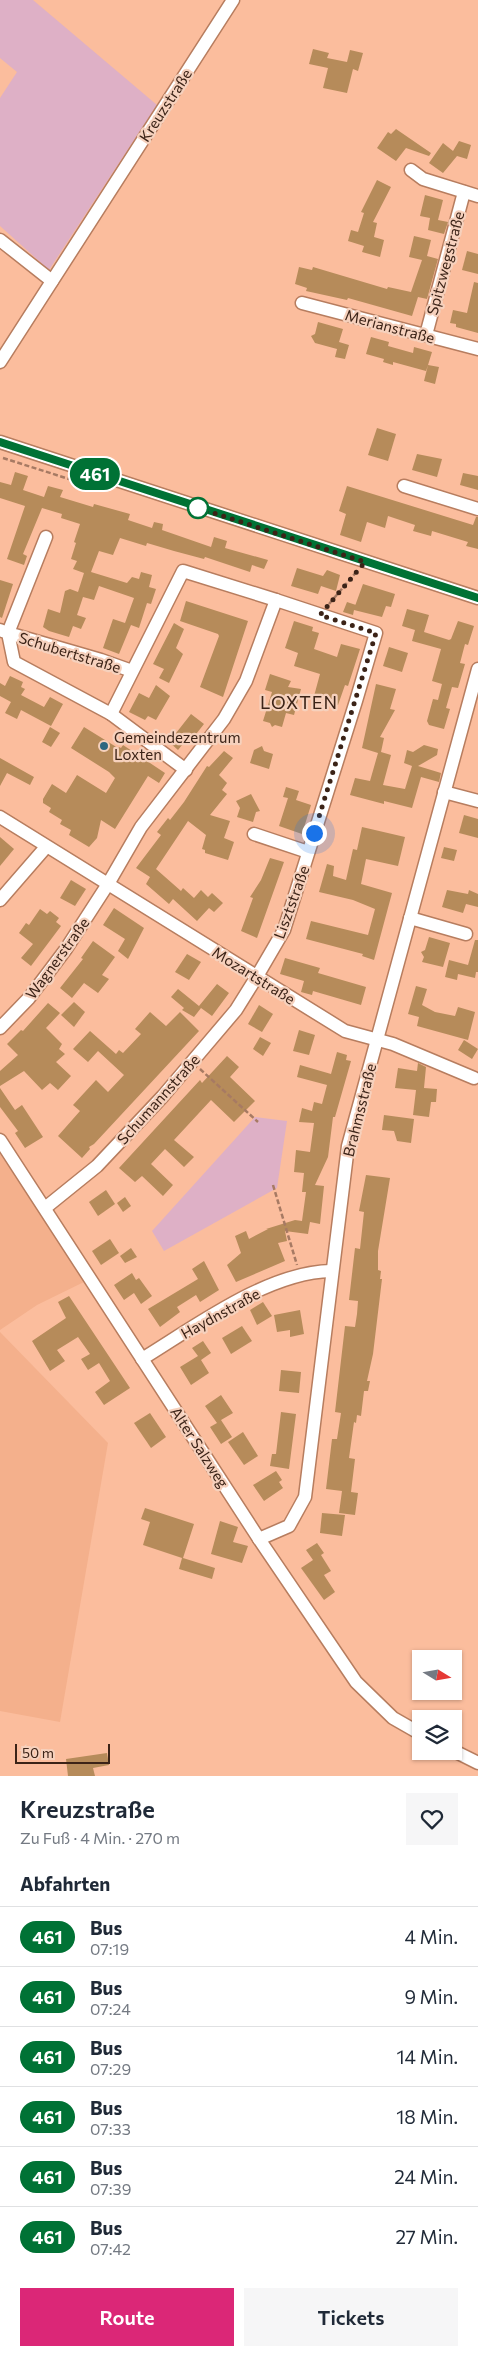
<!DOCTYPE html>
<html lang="de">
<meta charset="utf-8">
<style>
body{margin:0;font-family:Commissioner,sans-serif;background:#f6f6f7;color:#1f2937;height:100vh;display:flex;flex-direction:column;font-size:19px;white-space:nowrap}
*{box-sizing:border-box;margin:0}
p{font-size:16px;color:#747a83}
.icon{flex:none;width:28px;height:28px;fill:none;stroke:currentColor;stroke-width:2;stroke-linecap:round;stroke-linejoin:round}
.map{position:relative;height:1776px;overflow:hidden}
.details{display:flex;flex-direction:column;background:#fff;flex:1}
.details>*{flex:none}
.badge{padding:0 10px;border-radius:16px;font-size:18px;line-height:32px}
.needle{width:32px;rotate:101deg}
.tools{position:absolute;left:412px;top:1650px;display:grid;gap:10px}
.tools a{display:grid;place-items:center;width:50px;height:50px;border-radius:0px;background:#fff;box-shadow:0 1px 4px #0004;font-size:25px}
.scale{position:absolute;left:15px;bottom:12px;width:95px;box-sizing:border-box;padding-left:5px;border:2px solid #3b2317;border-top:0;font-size:14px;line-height:18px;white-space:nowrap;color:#3b2317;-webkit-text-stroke:4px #f6d1bd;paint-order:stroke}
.you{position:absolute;width:25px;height:25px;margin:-12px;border:4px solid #fff;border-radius:50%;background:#1a73e8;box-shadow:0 0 0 8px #1a73e833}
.map>.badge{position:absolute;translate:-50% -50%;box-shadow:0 0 0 2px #fff}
h2{padding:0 20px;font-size:19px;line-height:45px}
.round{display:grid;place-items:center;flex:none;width:52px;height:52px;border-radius:0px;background:#f6f6f7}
.headline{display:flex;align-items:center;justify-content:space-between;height:85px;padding:0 20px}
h1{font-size:24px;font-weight:600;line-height:38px}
.cta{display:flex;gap:10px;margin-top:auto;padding:10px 20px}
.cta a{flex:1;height:58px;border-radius:0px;background:#db2777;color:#fff;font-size:20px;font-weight:600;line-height:58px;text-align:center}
.cta a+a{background:#f6f6f7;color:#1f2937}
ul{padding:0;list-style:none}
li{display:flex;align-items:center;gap:15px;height:60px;padding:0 20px;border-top:1px solid #e0e1e3}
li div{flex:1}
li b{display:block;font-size:19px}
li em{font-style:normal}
li .badge{min-width:55px;font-weight:700;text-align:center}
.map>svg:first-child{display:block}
.built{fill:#f4b08c}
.green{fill:#deb0c6}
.building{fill:#b68b5a}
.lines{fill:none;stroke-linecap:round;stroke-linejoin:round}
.minor-casing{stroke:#b77d5f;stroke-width:15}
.path{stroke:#a77a63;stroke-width:2.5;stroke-dasharray:5 2.5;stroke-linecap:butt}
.minor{stroke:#fff;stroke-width:12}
.line-casing{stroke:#fff;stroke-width:11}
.line{stroke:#007235;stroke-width:8}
.walk{stroke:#3b2317;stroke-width:5;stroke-dasharray:0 9}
.stop-dot{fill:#fff;stroke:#007235;stroke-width:2.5}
.poi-dot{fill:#2d6780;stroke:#f6d1bd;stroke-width:2}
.labels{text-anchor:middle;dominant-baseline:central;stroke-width:4.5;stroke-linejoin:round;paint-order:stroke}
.street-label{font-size:15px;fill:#3b2317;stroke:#f6d1bd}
.poi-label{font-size:15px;fill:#3b2317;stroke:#f6d1bd;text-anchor:start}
.quarter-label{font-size:18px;letter-spacing:1px;fill:#3b2317;stroke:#f6d1bd}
</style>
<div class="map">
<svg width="478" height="1776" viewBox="0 0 478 1776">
<rect width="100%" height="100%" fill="#fbbd9d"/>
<g class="built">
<path d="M0 1154 86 1281 37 1305 0 1330Z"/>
<path d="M0 1332 108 1443 60 1722 0 1711Z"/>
</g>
<g class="green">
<path d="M0 0H33L157 105 49 270 0 226V98L17 72 0 58Z"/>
<path d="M255 1117 287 1121 277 1188 164 1251 152 1231Z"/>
</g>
<g class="building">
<path d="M313 49 329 53 327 58 347 62 350 50 363 53 358 71 353 69 347 93 323 88 328 68 309 64Z"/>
<path d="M396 129 431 153 429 156 406 148 396 161 377 148 388 132 391 134Z"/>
<path d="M459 141 471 145 467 159 457 156 443 173 429 163 443 143 453 151Z"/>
<path d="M377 180 391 187 373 222 377 223 374 237 384 240 380 257 362 252 364 246 348 241 351 230 358 232 364 213 361 212Z"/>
<path d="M425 195 443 200 438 220 448 222 444 234 428 230 430 218 420 216Z"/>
<path d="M414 236 431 240 427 256 438 259 427 299 418 297 412 316 348 298 347 300 306 291 307 288 295 284 299 267 312 270 313 267 387 289 388 287 411 292 422 260 409 257Z"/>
<path d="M467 251 478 254V274L462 270Z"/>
<path d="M474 282 478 283V333L456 327V324L450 323 453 310 467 313Z"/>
<path d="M318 322 343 329 339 342 349 345 345 359 335 357 338 345 337 349 315 343 311 336 315 334Z"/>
<path d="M371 337 389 342 388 346 413 353 414 347 432 352 428 365 439 367 435 384 424 381 428 365 426 371 393 362V365L383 362 384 359 366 354Z"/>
<path d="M377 428 396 434 388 461 368 455Z"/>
<path d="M417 454 442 459 437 477 412 470Z"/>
<path d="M15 472 28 476 23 490 44 497 48 486 63 490 60 497 93 507 94 504 130 514 128 520 152 528 154 522 163 524 162 530 211 547 214 537 227 541 225 548 268 560 264 569 252 565 250 572 205 557 204 559 174 551 147 543 146 546 120 538 113 555 99 551 91 572 127 583 132 577 139 579 141 572 152 575 149 587 156 589 151 604 147 603 139 628 131 625 119 654 103 648 113 619 125 623 134 598 99 586 94 600 83 597 77 615 86 618 81 629 73 626 69 637 49 631 43 627 48 609 60 613 65 591 70 589 78 592 84 573 73 569 77 561 71 559 76 543 74 542 80 524 61 518 62 514 42 508 23 554 27 556 24 565 7 559 25 506 0 498V482L11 485Z"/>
<path d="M463 473 478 476V490L460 485Z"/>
<path d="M347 486 473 525 476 517H478V549L466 546 468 542 432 531 431 536 413 531 415 525 388 516 385 528 367 522 361 542 340 535 346 514 339 511Z"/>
<path d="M297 568 323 576 327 570 340 575 336 591 321 586 318 594 291 586Z"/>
<path d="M0 580 13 584 2 618 0 617Z"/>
<path d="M363 584 395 594 391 607 386 606 382 617 354 610 353 615 343 612 347 602 356 605 355 606Z"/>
<path d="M186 601 248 621 223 697 200 687 219 636 218 634 180 621Z"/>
<path d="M407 609 429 615 424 632 449 640 451 639 458 621 474 626 468 645 465 644 460 663 465 664 458 688 452 687 446 708 450 709 444 729 429 725 427 721 433 699 438 700 442 684 432 681 441 649 412 641 415 630 402 626Z"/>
<path d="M294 621 313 627 312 631 319 633 314 649 337 657 341 644 360 649 348 686 345 685 338 705 323 701V698L314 696 320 674 294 666 298 653 285 648Z"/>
<path d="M174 623 184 629 176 648 183 654 169 683 159 678 164 669 153 664Z"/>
<path d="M389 647 408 653 402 672 383 666Z"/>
<path d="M270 674 291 681 288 687 301 689 294 715 286 713 282 727 275 725 272 727 270 723 263 721 272 692 265 690Z"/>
<path d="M10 676 23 682 21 687 25 689 21 695 44 707 50 697 63 704 51 726 21 710 17 719 5 713 11 702 0 696V683L5 686Z"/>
<path d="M376 684 396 689 390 709 395 710 380 737 384 738 381 752 391 755 383 785 405 789 412 766 404 763 407 750 413 752 424 745 438 749 437 755 418 766 441 773 439 782 421 777 412 808 384 801V804L350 795 355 778 370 781 378 753 362 748Z"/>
<path d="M156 685 170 696 156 720 148 716 145 720 129 712 139 693 149 698Z"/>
<path d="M191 714 204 724 189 743 186 740 178 750 169 742Z"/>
<path d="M50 727 60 733 51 747 42 742Z"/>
<path d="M84 727 118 748 119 747 121 748 123 745 165 773 159 783 148 776 115 829 101 820 97 838 89 847 69 835 71 830 60 824 62 820 49 812 51 808 43 803V799L52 784 66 793 77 775 106 793 115 778 109 772 71 748Z"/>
<path d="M262 746 264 751 273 754 269 769 250 763 254 750Z"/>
<path d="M224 751 233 758 219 775 227 783 222 790 227 794 210 815 230 821 224 838 234 842 228 860 205 853V850L202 849 206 835 188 821 156 869 181 891 183 888 194 898 201 890 208 897 212 893 223 903 214 912 209 908 197 921 173 899 169 904 146 884 150 877 136 868 161 835 157 832 168 818 170 820 184 802 207 766 209 767Z"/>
<path d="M0 758 34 777 30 785 7 773 0 786Z"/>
<path d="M286 787 299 791 296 800 311 805 302 834 279 826 288 798 283 797Z"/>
<path d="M251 794 260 811 256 812 253 822 237 817 240 808 236 801Z"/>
<path d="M464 815 478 819V838L459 833Z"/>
<path d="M362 827 405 837 398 866 366 859 361 884 392 893 374 960 362 956 363 954 306 939 311 921 368 935 375 909 353 900 319 892 327 864 334 866 333 876 346 880 353 849 357 850Z"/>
<path d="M0 837 14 849 0 866Z"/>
<path d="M444 847 457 850 454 861 441 858Z"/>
<path d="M270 858 284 862 257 938 241 931 253 898 250 897 261 880Z"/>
<path d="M71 880 86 889 75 906 60 898Z"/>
<path d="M447 890 468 894 469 890 478 894V907L466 904 463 913 442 907Z"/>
<path d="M114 908 144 928 128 959 118 951 125 939 103 925Z"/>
<path d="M40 909 47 914 50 911 59 918 56 922 61 926 31 966 21 958 33 944 19 933 26 923 29 925Z"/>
<path d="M429 937 450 943 443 967 422 962 424 957 421 952 425 950Z"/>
<path d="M475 940H478V972H476L475 978 458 974 457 980 445 977 449 960 468 965Z"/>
<path d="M93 941 115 957 102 975 109 979 98 993 84 983 72 998 60 988 83 959 81 958Z"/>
<path d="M187 954 201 962 189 980 175 972Z"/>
<path d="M285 958 320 968 318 973 366 987 361 1005 313 991 312 995 301 992 304 981 280 974Z"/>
<path d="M217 984 229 993 212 1016 201 1008 194 1017 182 1010 184 1008 171 997 178 989 199 1006Z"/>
<path d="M416 986 427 989 422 1005 435 1012 455 1016 458 1007 475 1012 468 1040 417 1026 419 1017 408 1014Z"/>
<path d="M74 1002 85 1012 74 1027 61 1015Z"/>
<path d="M48 1003 60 1013 46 1028 62 1044 59 1049 65 1054 56 1062 71 1076 58 1090 50 1083 42 1090 24 1071 0 1086V1071L18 1055 7 1044 21 1030 23 1031Z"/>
<path d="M259 1005 273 1014 262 1032 248 1024Z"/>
<path d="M150 1012 166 1026 180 1012 199 1031 94 1144 89 1147 90 1149 82 1158 58 1136 80 1111 73 1105 96 1080 108 1092 124 1075 98 1051 88 1062 73 1049 90 1031 116 1054 119 1050 123 1053 141 1034 135 1029Z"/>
<path d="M299 1030 315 1035 309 1055 293 1051Z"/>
<path d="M260 1037 271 1043 263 1056 253 1049Z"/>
<path d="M464 1040 478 1049 472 1059 458 1050Z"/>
<path d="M337 1052 347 1055 346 1060 351 1061 335 1117H333L328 1157 315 1185 324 1186 320 1224 310 1222 308 1234 285 1231 287 1241 278 1243 285 1261 236 1282 227 1265 241 1253 235 1236 246 1231 249 1239 268 1229H266L295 1220 302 1221 306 1192H302L304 1173 294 1172 296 1150 310 1152 314 1123 299 1122 302 1108 312 1111 314 1102 322 1104 327 1085 297 1077 300 1065 331 1074Z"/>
<path d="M227 1056 239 1067 230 1077 255 1101 234 1122 211 1100 174 1140 194 1157 184 1167 165 1149 151 1164 173 1185 163 1196 142 1176 135 1182 119 1168 200 1080 202 1083Z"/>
<path d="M418 1063 426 1067 424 1088 437 1089 436 1102H431L429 1117 413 1115 416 1090 395 1088 398 1068 417 1071Z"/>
<path d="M0 1088 15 1110 22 1105 43 1137 25 1148 15 1133 18 1131 0 1107Z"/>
<path d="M384 1115 414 1119 411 1143 397 1141 394 1131 382 1130Z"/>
<path d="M366 1175 390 1178 378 1251V1270L381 1271 380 1279H382L373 1354 367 1381H370L368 1391H364L361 1416 357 1415 356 1423 354 1422 349 1458 355 1459 351 1492 358 1493 355 1515 339 1513 342 1491 326 1489 332 1439H337L341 1413 335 1412 345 1326 355 1327 357 1314 358 1301 349 1300 355 1248 360 1249 364 1212 359 1211Z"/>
<path d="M106 1190 115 1204 98 1216 89 1202Z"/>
<path d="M125 1197 131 1206 123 1212 117 1203Z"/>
<path d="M110 1239 119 1253 101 1265 92 1251Z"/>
<path d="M131 1248 137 1257 125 1263 120 1256Z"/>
<path d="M204 1261 219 1290 200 1302 196 1295 177 1307 180 1312 160 1327 148 1309 198 1279 192 1269Z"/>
<path d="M132 1273 136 1280 139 1278 152 1296 141 1304 134 1293 124 1300 114 1285Z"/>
<path d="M69 1296 130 1388 104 1405 95 1392 110 1381 99 1363 88 1370 81 1359 90 1354 78 1337 57 1350 65 1361 50 1371 32 1341 66 1318 58 1302Z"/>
<path d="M263 1302 272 1316 257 1325 250 1310Z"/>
<path d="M300 1310 304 1334 290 1337V1330L277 1332 274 1315Z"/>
<path d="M242 1326 252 1341 231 1354 222 1338Z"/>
<path d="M203 1341 211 1353 201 1360 209 1373 191 1385 180 1367 198 1356 192 1348Z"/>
<path d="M281 1370 301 1372 299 1393 279 1391Z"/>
<path d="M221 1395 233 1413 221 1420 232 1437 221 1444 210 1427 217 1423 205 1406Z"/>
<path d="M281 1412 296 1414 289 1469 270 1466 272 1454H276Z"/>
<path d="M150 1413 166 1437 151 1448 134 1423Z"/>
<path d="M243 1432 258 1456 244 1465 228 1442Z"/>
<path d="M276 1471 282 1480 279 1482 283 1488 264 1501 253 1485Z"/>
<path d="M145 1508 194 1524 183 1558 215 1568 212 1579 179 1569 182 1558 143 1545 150 1522 141 1519Z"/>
<path d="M322 1513 345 1515 342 1536 320 1533Z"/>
<path d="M220 1521 238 1527 233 1542 248 1546 242 1563 211 1554Z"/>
<path d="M317 1543 324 1553 321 1555 331 1571 324 1575 335 1592 324 1600 301 1568 313 1560 306 1550Z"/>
<path d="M107 1753 109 1765 93 1768 95 1776H68L66 1759Z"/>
</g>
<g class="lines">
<g class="minor-casing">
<g id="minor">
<path d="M411 170 423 179 478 196"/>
<path d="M0 240 52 281"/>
<path d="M302 303 478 349"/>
<path d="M426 335 464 192"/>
<path d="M0 362 233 0"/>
<path d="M0 442 478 598"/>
<path d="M404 486 478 509"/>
<path d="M46 537 8 633 101 660 132 671"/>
<path d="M0 630 8 633 14 662 111 714 186 770"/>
<path d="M444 792 478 801"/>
<path d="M0 817 345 1031 393 1044 474 1078"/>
<path d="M254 834 308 852"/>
<path d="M0 900 46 847"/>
<path d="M410 918 466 934"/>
<path d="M0 1028 29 998 66 949 108 884 141 827 224 719 246 681 276 600 183 571 111 714"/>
<path d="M0 1140 259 1539 356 1682 393 1718 421 1734"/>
<path d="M45 1208 97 1166 163 1096 236 1010 256 978 284 930 356 701 376 633 276 600"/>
<path d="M142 1359C196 1326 268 1272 331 1271"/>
<path d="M259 1539 289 1526 305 1497 348 1146 478 669"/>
<path d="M454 1751 478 1763"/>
</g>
</g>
<g class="path">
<path d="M3 458 69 479"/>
<path d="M329 604 358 570"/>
<path d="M200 1069 258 1122"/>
<path d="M273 1185 297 1265"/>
</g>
<use href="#minor" class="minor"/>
</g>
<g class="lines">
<g class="line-casing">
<path id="line" d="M0 442 478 598"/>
</g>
<use href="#line" class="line"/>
<path class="walk" d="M198 508 365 562 320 615 376 633 314 833"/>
</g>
<circle class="stop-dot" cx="198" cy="508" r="10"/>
<circle class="poi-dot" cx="104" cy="746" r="5"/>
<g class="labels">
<g class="street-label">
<text transform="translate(165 105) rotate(-57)">Kreuzstraße</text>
<text transform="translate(445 263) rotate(-75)">Spitzwegstraße</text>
<text transform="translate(390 326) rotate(15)">Merianstraße</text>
<text transform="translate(70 652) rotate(17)">Schubertstraße</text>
<text transform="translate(291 902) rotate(-70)">Lisztstraße</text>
<text transform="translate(57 958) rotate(-54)">Wagnerstraße</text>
<text transform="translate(254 975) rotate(32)">Mozartstraße</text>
<text transform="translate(158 1099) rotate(-48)">Schumannstraße</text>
<text transform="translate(359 1110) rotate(-76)">Brahmsstraße</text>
<text transform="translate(220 1313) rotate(-29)">Haydnstraße</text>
<text transform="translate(200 1447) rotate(57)">Alter Salzweg</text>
</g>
<g class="poi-label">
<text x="114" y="737">Gemeindezentrum<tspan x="114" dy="17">Loxten</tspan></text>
</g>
<g class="quarter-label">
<text x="299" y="702">LOXTEN</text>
</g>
</g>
</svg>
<div class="tools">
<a><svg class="needle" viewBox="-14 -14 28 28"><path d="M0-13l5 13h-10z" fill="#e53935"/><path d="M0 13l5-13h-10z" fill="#747a83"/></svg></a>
<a><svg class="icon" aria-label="layers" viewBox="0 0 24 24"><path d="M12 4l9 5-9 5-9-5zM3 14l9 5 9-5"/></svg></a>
</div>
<div class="scale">50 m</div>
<div class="you" style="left:314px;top:833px"></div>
<b class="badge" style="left:95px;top:474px;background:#007235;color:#fff">461</b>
</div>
<section class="details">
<div class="headline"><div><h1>Kreuzstraße</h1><p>Zu Fuß · 4 Min. · 270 m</p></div><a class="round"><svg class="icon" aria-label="heart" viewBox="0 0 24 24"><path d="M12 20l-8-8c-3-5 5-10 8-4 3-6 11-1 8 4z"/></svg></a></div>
<h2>Abfahrten</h2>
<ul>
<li><span class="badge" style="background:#007235;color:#fff">461</span><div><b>Bus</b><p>07:19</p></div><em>4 Min.</em></li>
<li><span class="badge" style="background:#007235;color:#fff">461</span><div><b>Bus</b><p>07:24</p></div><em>9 Min.</em></li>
<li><span class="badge" style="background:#007235;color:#fff">461</span><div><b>Bus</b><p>07:29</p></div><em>14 Min.</em></li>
<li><span class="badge" style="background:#007235;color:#fff">461</span><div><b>Bus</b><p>07:33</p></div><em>18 Min.</em></li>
<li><span class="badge" style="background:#007235;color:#fff">461</span><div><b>Bus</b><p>07:39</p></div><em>24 Min.</em></li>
<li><span class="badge" style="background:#007235;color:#fff">461</span><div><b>Bus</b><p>07:42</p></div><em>27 Min.</em></li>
</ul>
<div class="cta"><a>Route</a><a>Tickets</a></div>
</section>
